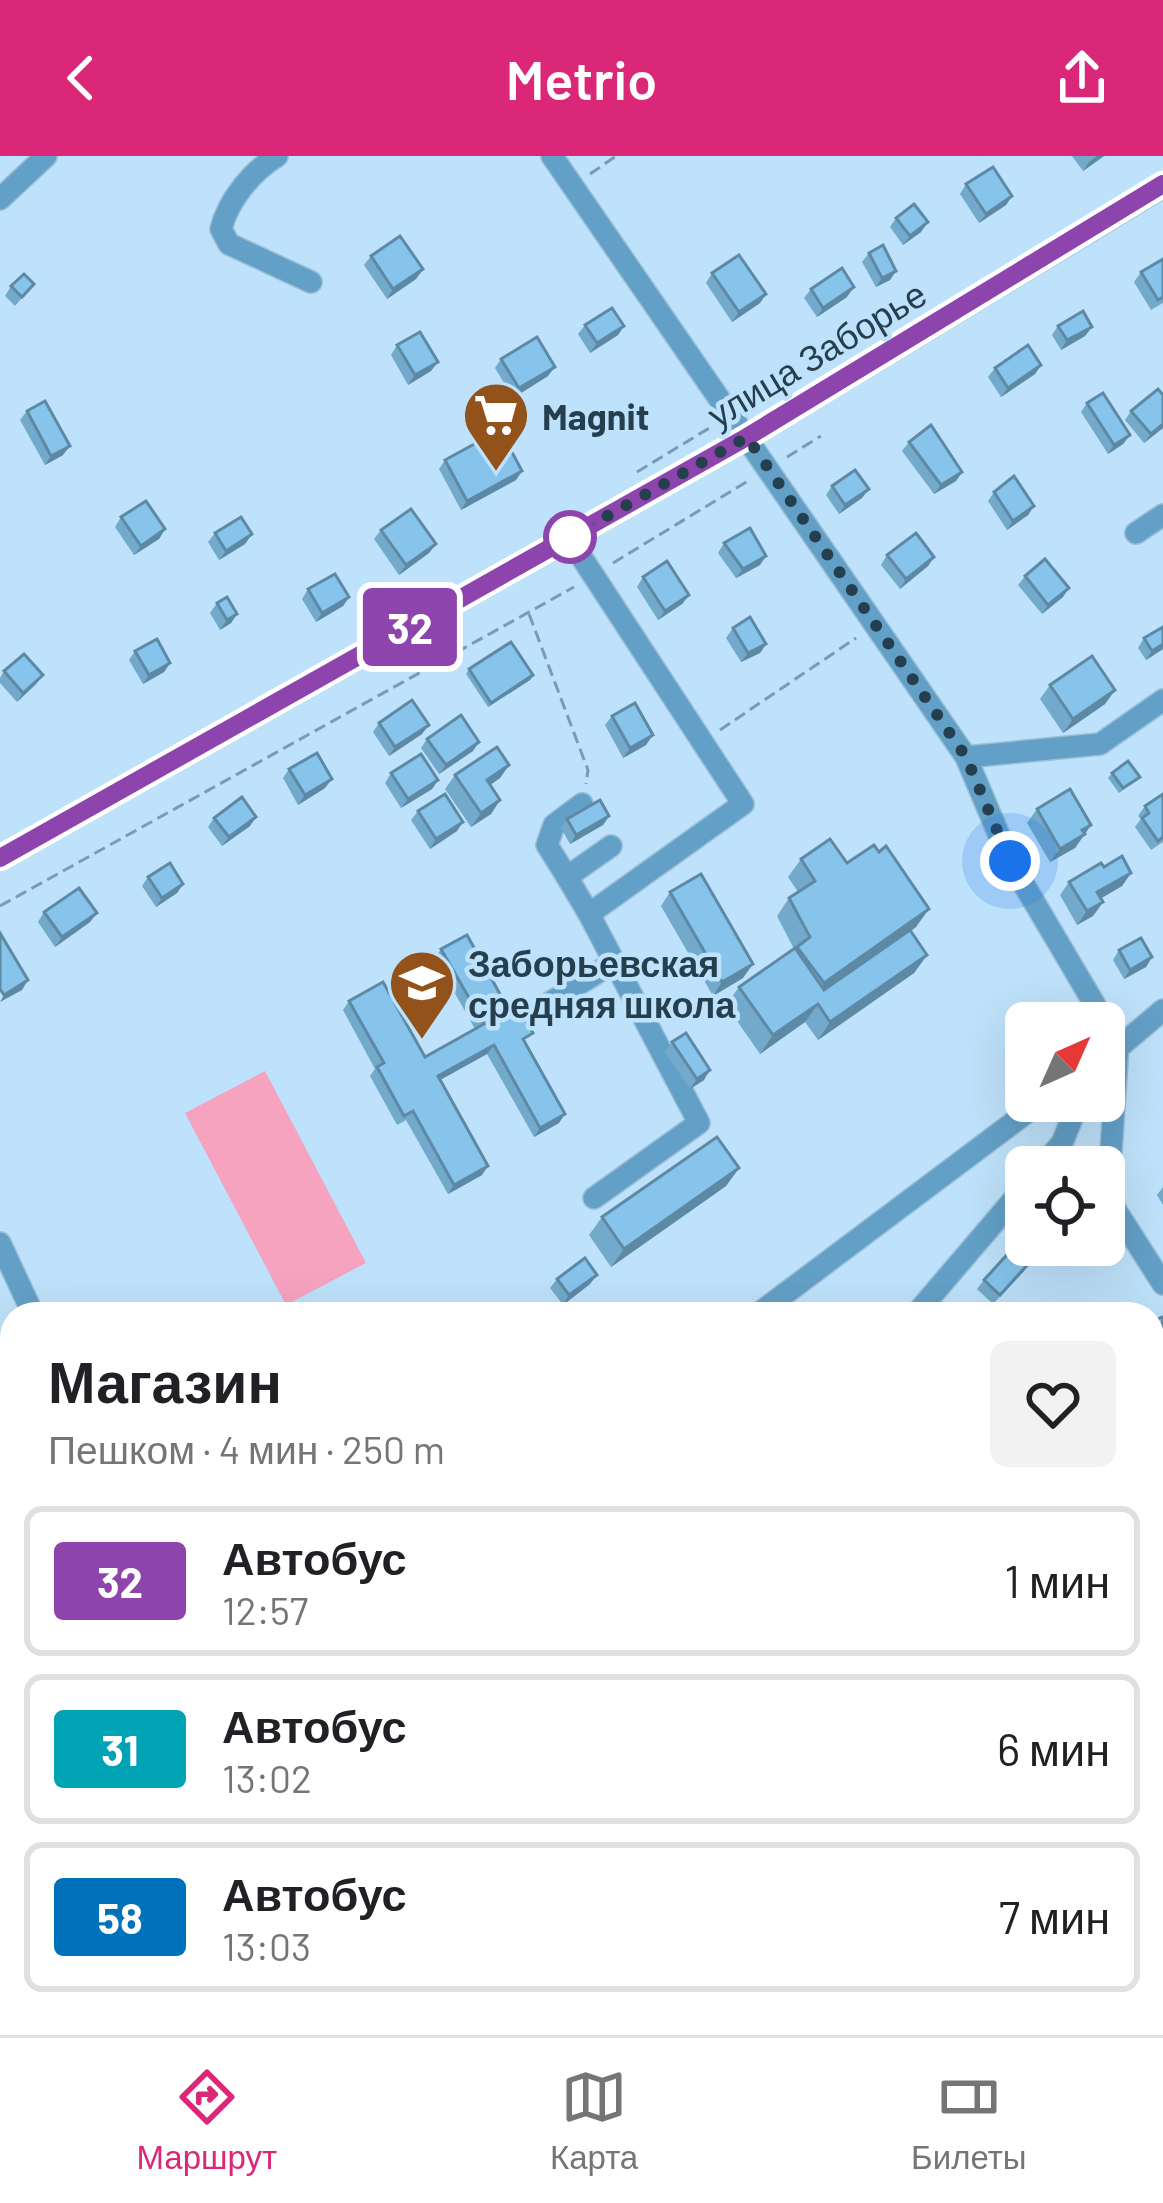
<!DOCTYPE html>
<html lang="ru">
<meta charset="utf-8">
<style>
body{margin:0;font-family:Barlow,sans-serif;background:#f2f2f2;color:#202124;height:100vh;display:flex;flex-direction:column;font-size:45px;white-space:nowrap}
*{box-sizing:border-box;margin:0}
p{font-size:39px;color:#757577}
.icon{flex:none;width:66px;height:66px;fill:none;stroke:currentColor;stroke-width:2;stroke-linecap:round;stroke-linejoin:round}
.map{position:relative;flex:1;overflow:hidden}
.panel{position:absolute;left:0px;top:1146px;width:1164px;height:735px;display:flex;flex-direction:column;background:#fff;border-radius:36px 36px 0 0;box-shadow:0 12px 48px #0002}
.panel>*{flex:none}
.badge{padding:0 24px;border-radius:9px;font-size:42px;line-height:78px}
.needle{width:78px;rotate:45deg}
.tools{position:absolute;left:1005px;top:846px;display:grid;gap:24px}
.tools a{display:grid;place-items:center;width:120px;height:120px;border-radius:18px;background:#fff;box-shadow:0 12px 48px #0002;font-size:60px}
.you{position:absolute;width:60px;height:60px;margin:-30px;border:9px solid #fff;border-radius:50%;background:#1a73e8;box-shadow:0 0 0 18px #1a73e833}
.map>.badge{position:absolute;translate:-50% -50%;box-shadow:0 0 0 6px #fff}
.round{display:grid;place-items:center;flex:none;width:126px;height:126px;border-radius:18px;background:#f2f2f2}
.overview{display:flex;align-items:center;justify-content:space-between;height:204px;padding:0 48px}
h1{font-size:57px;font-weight:600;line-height:90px}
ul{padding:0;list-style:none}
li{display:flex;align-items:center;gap:36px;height:150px;margin:0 24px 18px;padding:0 24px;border:6px solid #e0e0e0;border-radius:18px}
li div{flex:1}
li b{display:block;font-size:45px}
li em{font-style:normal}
li .badge{min-width:132px;font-weight:700;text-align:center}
header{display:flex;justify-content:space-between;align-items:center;height:156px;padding:0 48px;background:#db2777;color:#fff;font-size:54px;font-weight:600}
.menu{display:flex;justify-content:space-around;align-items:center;height:168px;border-top:3px solid #e0e0e0;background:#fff;font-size:33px;color:#757577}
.menu a{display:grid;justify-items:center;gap:6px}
.menu .on{color:#db2777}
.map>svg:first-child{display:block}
.pitch{fill:#f6a3c0}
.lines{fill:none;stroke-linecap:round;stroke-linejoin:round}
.minor-casing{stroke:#9cbed5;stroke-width:24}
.major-casing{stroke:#9cbed5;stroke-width:27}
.path{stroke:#7b9bb0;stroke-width:3;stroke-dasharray:12 6;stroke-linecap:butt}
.minor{stroke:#63a0c7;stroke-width:21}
.major{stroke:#1b6790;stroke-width:24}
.wall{fill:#73a9cb}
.shaded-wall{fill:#5e89a5}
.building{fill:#86c4ec;stroke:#5e89a5;stroke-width:3}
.line-casing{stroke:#fff;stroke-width:27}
.line{stroke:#8e44ad;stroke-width:18}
.walk{stroke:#253f4f;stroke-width:12;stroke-dasharray:0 21.6}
.stop-dot{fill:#fff;stroke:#8e44ad;stroke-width:6}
.labels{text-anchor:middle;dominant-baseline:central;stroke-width:9;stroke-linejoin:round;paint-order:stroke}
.street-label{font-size:36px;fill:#253f4f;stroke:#bee2fb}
.poi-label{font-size:36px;font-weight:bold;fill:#253f4f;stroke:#bee2fb;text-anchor:start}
</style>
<header><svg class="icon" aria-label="back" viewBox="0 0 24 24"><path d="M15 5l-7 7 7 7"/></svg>Metrio<svg class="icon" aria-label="share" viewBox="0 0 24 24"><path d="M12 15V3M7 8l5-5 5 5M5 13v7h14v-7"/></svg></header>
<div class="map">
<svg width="1163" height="1879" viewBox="0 0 1163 1879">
<rect width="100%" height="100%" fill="#bee2fb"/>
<path class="pitch" d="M265 915 366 1107 286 1149 185 957Z"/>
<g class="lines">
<g class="minor-casing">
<g id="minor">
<path d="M277 0C251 16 228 45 221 73L229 88 311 126"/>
<path d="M552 0 966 601 1010 705 1118 888"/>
<path d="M0 43 46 0"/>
<path d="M1136 377 1163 359"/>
<path d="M569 382 743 648 589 758 699 967 594 1042"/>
<path d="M966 601 1100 588 1163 544"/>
<path d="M567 721 547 689 554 669 582 648"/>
<path d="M589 758 567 721 611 690"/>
<path d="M540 853 614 806"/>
<path d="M1118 888 1108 1042 1163 1128"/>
<path d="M1112 897 1163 854"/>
<path d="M1041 1011 1062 987 1079 945"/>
<path d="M0 1087 33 1158"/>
<path d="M758 1158 1042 945"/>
<path d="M916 1158 1026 1029"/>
<path d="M0 1261 12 1257"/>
<path d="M0 1410 12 1403"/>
<path d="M1152 1533 1163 1550"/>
<path d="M0 1566 12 1560"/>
<path d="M211 1869 217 1879"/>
<path d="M390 1869 398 1879"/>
<path d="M747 1869 753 1879"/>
<path d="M1026 1869 1032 1879"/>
<path d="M70 1879 85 1869"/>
</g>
</g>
<g class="major-casing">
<path id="major" d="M0 702 747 281 1163 29"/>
</g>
<g class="path">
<path d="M590 18 616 0"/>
<path d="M787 301 821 280"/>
<path d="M637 316 711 271"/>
<path d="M613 407 748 325"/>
<path d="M529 458 588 614 586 628"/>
<path d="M720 574 856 482"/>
<path d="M0 750 574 431"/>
</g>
<use href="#minor" class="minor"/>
<use href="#major" class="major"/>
</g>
<g class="wall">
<path d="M1072 0H1104L1083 15Z"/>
<path d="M966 28 1012 40 1006 49 979 67 960 38Z"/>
<path d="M896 62 921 76 903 89 890 71Z"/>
<path d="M869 97 896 115 890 124 876 131 862 106Z"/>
<path d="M371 100 423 113 416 123 387 143 364 109Z"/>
<path d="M1163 103V147L1151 154 1134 126 1141 116Z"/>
<path d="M712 117 766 138 760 147 732 166 706 127Z"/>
<path d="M34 128 15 150 5 140 11 130Z"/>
<path d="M811 133 847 141 817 161 804 142Z"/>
<path d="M585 169 624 170 618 179 590 197 578 178Z"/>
<path d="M1058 170 1092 171 1085 180 1061 194 1052 179Z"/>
<path d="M397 189 431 215 408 229 391 199Z"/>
<path d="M501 203 548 220 513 242 495 212Z"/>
<path d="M1041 209 1035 218 1001 241 988 221 995 212Z"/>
<path d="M1163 239V272L1144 287 1125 264 1131 255Z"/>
<path d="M1087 247 1130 279 1123 288 1108 298 1081 256Z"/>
<path d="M27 255 63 299 45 309 20 264Z"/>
<path d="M909 286 962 316 956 325 934 338 902 295Z"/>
<path d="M445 304 522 315 516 324 461 354 439 313Z"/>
<path d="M832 330 862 342 839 358 826 339Z"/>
<path d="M994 336 1034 350 1028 359 1007 374 988 345Z"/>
<path d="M121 361 165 373 159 383 134 399 115 371Z"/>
<path d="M381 374 436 388 429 397 399 419 374 383Z"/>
<path d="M215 377 252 378 245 388 219 404 208 386Z"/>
<path d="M724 387 760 409 736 422 718 397Z"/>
<path d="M887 399 934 401 928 410 900 433 881 409Z"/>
<path d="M1025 420 1063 441 1042 458 1018 429Z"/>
<path d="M643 421 689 439 682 448 658 464 637 431Z"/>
<path d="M308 433 349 441 343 450 316 466 302 443Z"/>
<path d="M217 447 237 458 231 467 220 474 210 457Z"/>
<path d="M1163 471V493L1146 504 1138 492 1144 482Z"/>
<path d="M733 472 766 488 760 497 741 506 726 482Z"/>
<path d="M135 495 170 507 164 516 143 528 129 504Z"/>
<path d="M469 513 533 519 530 524 488 551 466 518Z"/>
<path d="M4 515 43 519 36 528 17 546 0 527V522Z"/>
<path d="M1050 529 1115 534 1105 548 1063 577 1040 543Z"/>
<path d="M612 560 646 589 623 602 605 569Z"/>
<path d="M379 567 422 578 389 600 373 576Z"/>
<path d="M427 583 473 595 439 618 421 592Z"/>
<path d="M509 609 500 622 490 629 500 644 491 658 471 671 445 633 455 619Z"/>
<path d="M289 613 325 632 298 649 283 622Z"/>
<path d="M391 617 438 624 432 633 401 652 385 627Z"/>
<path d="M1112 617 1140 621 1136 625 1119 637 1108 622Z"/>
<path d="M1163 638V686L1151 694 1135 671 1141 663 1138 660 1145 650Z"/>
<path d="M1037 653 1091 669 1075 692 1050 706 1027 667Z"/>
<path d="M418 655 457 675 430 693 411 664Z"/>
<path d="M609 660 603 669 570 688 561 672 567 663Z"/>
<path d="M214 662 250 670 222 690 208 671Z"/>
<path d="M801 703 847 707 916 771 911 775 927 799 914 817 818 884 805 866 760 898 726 849 739 831 794 793 777 760 789 742 798 736 788 721Z"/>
<path d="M1104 711 1131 717 1122 730 1101 742 1103 746 1093 760 1077 769 1060 739 1069 726Z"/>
<path d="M148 721 183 728 177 737 156 751 142 730Z"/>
<path d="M670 736 743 822 713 840 661 750Z"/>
<path d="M44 756 90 766 55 791 38 766Z"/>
<path d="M441 793 525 887 559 967 534 981 487 898 440 924 482 1019 448 1038 406 964 397 969 370 920 375 913 343 854 349 845 425 901 475 873 435 802Z"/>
<path d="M1119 794 1152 801 1146 811 1124 823 1113 804Z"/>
<path d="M672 886 704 924 690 933 665 896Z"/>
<path d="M739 1012 726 1030 611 1111 589 1079 602 1061Z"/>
<path d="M1163 1031V1049L1157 1039Z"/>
<path d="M1026 1070V1089H1044L1029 1102 1013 1084Z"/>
<path d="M1025 1114 993 1148 977 1133 984 1124Z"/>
<path d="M557 1123 590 1128 563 1149 550 1132Z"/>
<path d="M1163 1162V1207L1156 1211 1152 1204V1166Z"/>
<path d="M1163 1359V1381L1156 1368Z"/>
<path d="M12 1443V1461L7 1451Z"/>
<path d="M1163 1720V1751L1152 1732Z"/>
<path d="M310 1869H328L316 1877Z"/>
<path d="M933 1869H982L980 1879H939Z"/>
</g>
<g class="shaded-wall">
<path d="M1097 0H1104L1083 15 1089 6Z"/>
<path d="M1012 40 1006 49 979 67 986 58Z"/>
<path d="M928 66 921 76 903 89 910 80Z"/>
<path d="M423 113 416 123 387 143 393 133Z"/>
<path d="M896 115 890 124 876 131 882 122Z"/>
<path d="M854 131 847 141 817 161 823 152Z"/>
<path d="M766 138 760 147 732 166 739 156Z"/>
<path d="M624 170 618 179 590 197 597 187Z"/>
<path d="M1092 171 1085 180 1061 194 1067 184Z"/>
<path d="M438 206 431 215 408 229 415 219Z"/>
<path d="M1041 209 1035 218 1001 241 1008 232Z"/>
<path d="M555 211 548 220 513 242 519 232Z"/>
<path d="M1163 268V272L1144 287 1151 278Z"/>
<path d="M1130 279 1123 288 1108 298 1114 289Z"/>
<path d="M70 290 63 299 45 309 51 300Z"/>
<path d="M522 315 516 324 461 354 467 345Z"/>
<path d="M962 316 956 325 934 338 941 329Z"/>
<path d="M869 333 862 342 839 358 845 349Z"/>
<path d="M1034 350 1028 359 1007 374 1013 365Z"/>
<path d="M165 373 159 383 134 399 141 390Z"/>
<path d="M252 378 245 388 219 404 226 395Z"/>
<path d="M436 388 429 397 399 419 406 409Z"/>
<path d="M766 400 760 409 736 422 743 413Z"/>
<path d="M934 401 928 410 900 433 906 423Z"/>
<path d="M1069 432 1063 441 1042 458 1048 449Z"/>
<path d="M689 439 682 448 658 464 665 455Z"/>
<path d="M349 441 343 450 316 466 322 457Z"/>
<path d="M237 458 231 467 220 474 227 464Z"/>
<path d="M766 488 760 497 741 506 748 497Z"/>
<path d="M1163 488V493L1146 504 1152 495Z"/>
<path d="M170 507 164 516 143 528 149 519Z"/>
<path d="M43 519 36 528 17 546 23 537Z"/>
<path d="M533 519 530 524 488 551 491 547Z"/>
<path d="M1115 534 1105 548 1063 577 1073 563Z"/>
<path d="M429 569 422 578 389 600 395 591Z"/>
<path d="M653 579 646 589 623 602 630 592Z"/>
<path d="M479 586 473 595 439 618 446 609Z"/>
<path d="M509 609 500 622 477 638 487 624Z"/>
<path d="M332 623 325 632 298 649 305 639Z"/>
<path d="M438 624 432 633 401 652 408 643Z"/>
<path d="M500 644 491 658 471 671 481 657Z"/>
<path d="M609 660 603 669 570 688 576 679Z"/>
<path d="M256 661 250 670 222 690 229 681Z"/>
<path d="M463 666 457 675 430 693 436 683Z"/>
<path d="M1091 669 1075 692 1050 706 1060 693Z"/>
<path d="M1131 717 1122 730 1088 750 1097 736Z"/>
<path d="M183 728 177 737 156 751 162 742Z"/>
<path d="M1103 746 1093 760 1077 769 1087 755Z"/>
<path d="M929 753 916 771 811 845 824 827Z"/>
<path d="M97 757 90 766 55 791 62 781Z"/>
<path d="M927 799 914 817 818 884 830 866Z"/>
<path d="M1152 801 1146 811 1124 823 1130 814Z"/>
<path d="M753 808 743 822 713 840 722 826Z"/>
<path d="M28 824 22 834 0 846 4 839Z"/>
<path d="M818 848 805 866 760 898 773 879Z"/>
<path d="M494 889 487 898 431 929 438 920Z"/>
<path d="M710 914 704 924 690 933 697 923Z"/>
<path d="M565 958 559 967 534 981 540 972Z"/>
<path d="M488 1010 482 1019 448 1038 454 1029Z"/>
<path d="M739 1012 726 1030 611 1111 624 1093Z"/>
<path d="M597 1119 590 1128 563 1149 569 1139Z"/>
</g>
<g class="building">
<path d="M993 11 1012 40 986 58 966 28Z"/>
<path d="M914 48 928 66 910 80 896 62Z"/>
<path d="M400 80 423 113 393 133 371 100Z"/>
<path d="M883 89 896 115 882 122 869 97Z"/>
<path d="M739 99 766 138 739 156 712 117Z"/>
<path d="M1163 103V141L1158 144 1141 116Z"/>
<path d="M842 112 854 131 823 152 811 133Z"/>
<path d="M24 118 34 128 22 141 11 130Z"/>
<path d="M612 152 624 170 597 187 585 169Z"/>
<path d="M1083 155 1092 171 1067 184 1058 170Z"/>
<path d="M420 176 438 206 415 219 397 189Z"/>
<path d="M537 181 555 211 519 232 501 203Z"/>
<path d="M1028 189 1041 209 1008 232 995 212Z"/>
<path d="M1158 233 1163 239V268L1151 278 1131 255Z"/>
<path d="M1103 237 1130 279 1114 289 1087 247Z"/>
<path d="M45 245 70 290 51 300 27 255Z"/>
<path d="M931 269 962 316 941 329 909 286Z"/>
<path d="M500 274 522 315 467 345 445 304Z"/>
<path d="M855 314 869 333 845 349 832 330Z"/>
<path d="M1014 320 1034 350 1013 365 994 336Z"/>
<path d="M146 345 165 373 141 390 121 361Z"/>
<path d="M411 353 436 388 406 409 381 374Z"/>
<path d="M241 361 252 378 226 395 215 377Z"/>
<path d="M750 372 766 400 743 413 724 387Z"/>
<path d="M916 377 934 401 906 423 887 399Z"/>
<path d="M1045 403 1069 432 1048 449 1025 420Z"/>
<path d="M667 405 689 439 665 455 643 421Z"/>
<path d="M335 418 349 441 322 457 308 433Z"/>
<path d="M227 441 237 458 227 464 217 447Z"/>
<path d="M750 461 766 488 748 497 733 472Z"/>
<path d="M1163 471V488L1152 495 1144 482Z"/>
<path d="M157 483 170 507 149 519 135 495Z"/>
<path d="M511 486 533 519 491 547 469 513Z"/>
<path d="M24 498 43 519 23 537 4 515Z"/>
<path d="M1092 500 1115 534 1073 563 1050 529Z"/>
<path d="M412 544 429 569 395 591 379 567Z"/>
<path d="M635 547 653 579 630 592 612 560Z"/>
<path d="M461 559 479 586 446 609 427 583Z"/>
<path d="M497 591 509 609 487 624 500 644 481 657 455 619Z"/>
<path d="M317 597 332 623 305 639 289 613Z"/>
<path d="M421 598 438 624 408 643 391 617Z"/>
<path d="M1128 605 1140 621 1123 632 1112 617Z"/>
<path d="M1070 633 1091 669 1082 674 1085 678 1060 693 1037 653Z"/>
<path d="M445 638 463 666 436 683 418 655Z"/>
<path d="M1163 638V681L1158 685 1142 662 1149 657 1145 650Z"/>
<path d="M242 641 256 661 229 681 214 662Z"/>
<path d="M600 644 609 660 576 679 567 663Z"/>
<path d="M830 683 847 707 874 689 879 696 886 690 929 753 824 827 797 791 810 781 789 742 815 725 801 703Z"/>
<path d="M1122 700 1131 717 1097 736 1103 746 1087 755 1069 726 1101 707 1104 711Z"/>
<path d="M170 707 183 728 162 742 148 721Z"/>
<path d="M701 718 753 808 722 826 670 736Z"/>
<path d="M79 732 97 757 62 781 44 756Z"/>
<path d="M910 774 927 799 830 866 818 848 773 879 739 831 795 792 824 834Z"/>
<path d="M0 777 28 824 4 839 0 833Z"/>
<path d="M467 779 505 847 513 843 533 877 523 883 565 958 540 972 494 889 438 920 488 1010 454 1029 413 955 404 960 377 911 384 907 349 845 383 826 425 901 484 868 441 793Z"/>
<path d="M1141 782 1152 801 1130 814 1119 794Z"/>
<path d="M686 877 710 914 697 923 672 886Z"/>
<path d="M717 981 739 1012 624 1093 602 1061Z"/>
<path d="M1015 1090 1031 1105 1000 1139 984 1124Z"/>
<path d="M585 1102 597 1119 569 1139 557 1123Z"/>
<path d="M1162 1161 1163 1162 1162 1202 1152 1184V1166Z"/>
<path d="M152 1869 163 1879H137Z"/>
<path d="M524 1869H547L555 1879H513Z"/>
<path d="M693 1869H709L715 1879H675Z"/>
<path d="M945 1869H982L984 1873 975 1879H951Z"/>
<path d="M378 1870 385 1879H364Z"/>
</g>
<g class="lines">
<g class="line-casing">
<path id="line" d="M0 702 747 281 1163 28"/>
</g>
<use href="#line" class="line"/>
<path class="walk" d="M570 381 747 281 966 601 1010 705"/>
</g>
<defs>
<g id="supermarket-pin" transform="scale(3.45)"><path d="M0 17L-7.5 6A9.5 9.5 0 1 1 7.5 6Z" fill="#92521a" stroke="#bee2fb"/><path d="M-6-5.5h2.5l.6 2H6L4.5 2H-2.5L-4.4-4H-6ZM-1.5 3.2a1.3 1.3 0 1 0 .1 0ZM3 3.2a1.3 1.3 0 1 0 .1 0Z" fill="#fff"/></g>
<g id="school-pin" transform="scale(3.45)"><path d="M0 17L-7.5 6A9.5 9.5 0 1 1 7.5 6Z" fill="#92521a" stroke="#bee2fb"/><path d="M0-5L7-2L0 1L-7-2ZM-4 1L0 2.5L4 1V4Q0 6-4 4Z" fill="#fff"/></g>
</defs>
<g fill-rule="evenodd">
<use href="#supermarket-pin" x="496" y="259"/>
<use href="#school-pin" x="422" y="827"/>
</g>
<circle class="stop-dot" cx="570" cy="381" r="24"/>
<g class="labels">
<g class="street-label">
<text transform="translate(816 197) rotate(-31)">улица Заборье</text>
</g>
<g class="poi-label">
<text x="542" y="259">Magnit</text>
<text x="468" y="806">Заборьевская<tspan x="468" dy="41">средняя школа</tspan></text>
</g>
</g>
</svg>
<div class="tools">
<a><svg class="needle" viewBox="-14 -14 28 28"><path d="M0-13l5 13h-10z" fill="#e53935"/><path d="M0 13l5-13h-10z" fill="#757577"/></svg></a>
<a><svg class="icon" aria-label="locate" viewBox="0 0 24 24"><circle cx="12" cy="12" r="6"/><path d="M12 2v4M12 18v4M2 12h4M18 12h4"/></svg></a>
</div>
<div class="you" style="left:1010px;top:705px"></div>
<b class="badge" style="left:410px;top:471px;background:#8e44ad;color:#fff">32</b>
<section class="panel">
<div class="overview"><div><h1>Магазин</h1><p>Пешком · 4 мин · 250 m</p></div><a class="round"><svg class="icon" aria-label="heart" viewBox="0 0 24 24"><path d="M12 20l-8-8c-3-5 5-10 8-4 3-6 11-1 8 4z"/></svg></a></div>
<ul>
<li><span class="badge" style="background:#8e44ad;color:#fff">32</span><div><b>Автобус</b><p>12:57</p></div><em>1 мин</em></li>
<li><span class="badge" style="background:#00a3b4;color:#fff">31</span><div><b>Автобус</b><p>13:02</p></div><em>6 мин</em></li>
<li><span class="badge" style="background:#0072bc;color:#fff">58</span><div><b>Автобус</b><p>13:03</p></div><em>7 мин</em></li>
</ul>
</section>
</div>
<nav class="menu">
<a class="on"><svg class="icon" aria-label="directions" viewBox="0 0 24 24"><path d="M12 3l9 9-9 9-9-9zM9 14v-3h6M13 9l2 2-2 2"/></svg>Маршрут</a>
<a><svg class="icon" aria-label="map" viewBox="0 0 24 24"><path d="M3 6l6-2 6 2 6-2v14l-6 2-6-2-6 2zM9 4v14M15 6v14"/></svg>Карта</a>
<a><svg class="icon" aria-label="tickets" viewBox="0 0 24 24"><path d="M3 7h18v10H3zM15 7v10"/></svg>Билеты</a>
</nav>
